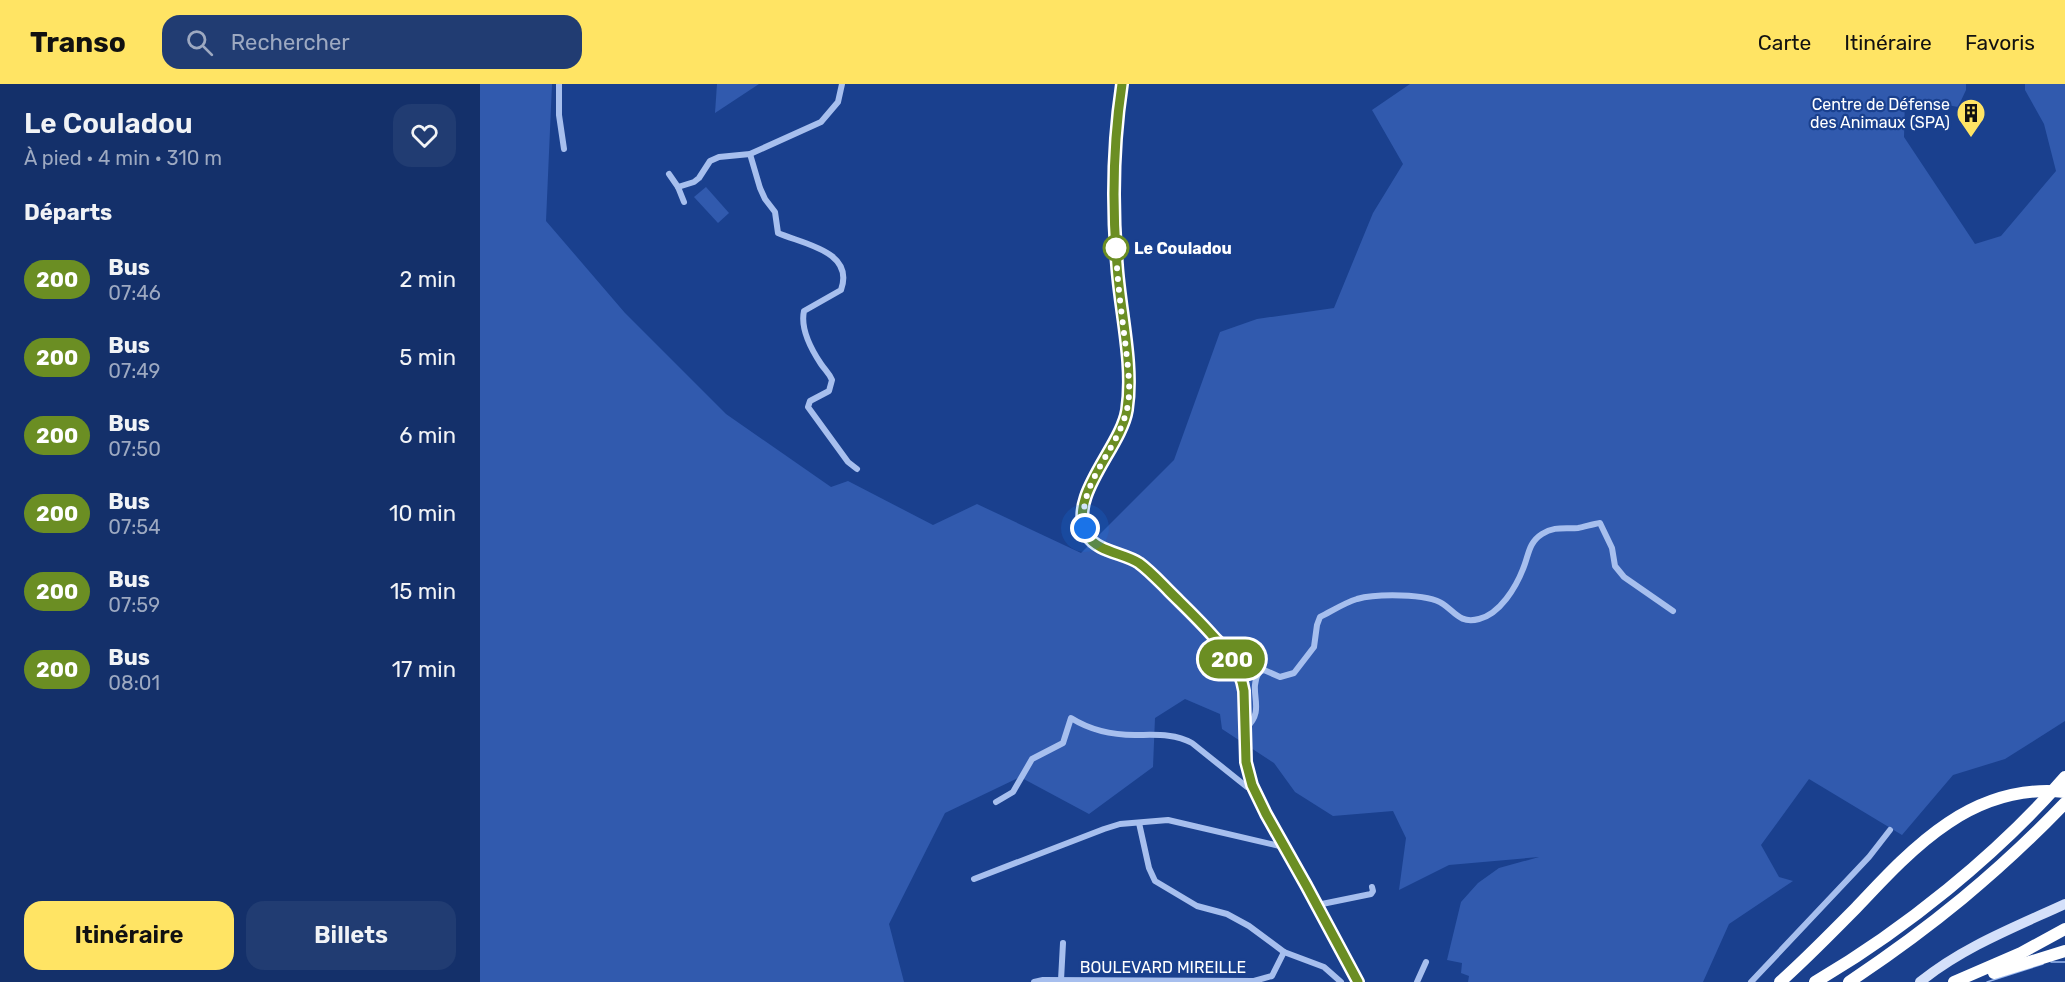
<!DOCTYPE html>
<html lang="fr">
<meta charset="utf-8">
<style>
body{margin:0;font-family:Rubik,sans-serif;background:#213c72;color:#f1f3f6;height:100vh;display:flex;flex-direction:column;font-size:22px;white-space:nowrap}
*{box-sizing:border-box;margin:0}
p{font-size:20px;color:#9da9c1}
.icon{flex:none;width:33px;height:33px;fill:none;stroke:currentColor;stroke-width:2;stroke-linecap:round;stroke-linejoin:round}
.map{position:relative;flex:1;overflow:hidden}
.panel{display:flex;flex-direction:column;background:#14306a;width:480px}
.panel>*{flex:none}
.badge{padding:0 12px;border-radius:20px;font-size:21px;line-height:39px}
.you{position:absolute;width:30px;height:30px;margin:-15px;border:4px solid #fff;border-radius:50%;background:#1a73e8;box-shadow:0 0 0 9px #1a73e833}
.map>.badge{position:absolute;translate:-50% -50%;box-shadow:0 0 0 3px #fff}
h2{padding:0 24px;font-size:22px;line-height:54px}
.round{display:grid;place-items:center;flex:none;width:63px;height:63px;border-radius:18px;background:#213c72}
.headline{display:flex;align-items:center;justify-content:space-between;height:102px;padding:0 24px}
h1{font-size:28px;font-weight:600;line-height:45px}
.button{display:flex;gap:12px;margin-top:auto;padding:12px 24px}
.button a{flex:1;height:69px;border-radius:18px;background:#ffe464;color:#111;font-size:24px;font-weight:600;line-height:69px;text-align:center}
.button a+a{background:#213c72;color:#f1f3f6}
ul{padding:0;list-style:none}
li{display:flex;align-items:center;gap:18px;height:78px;padding:0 24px}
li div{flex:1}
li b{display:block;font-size:22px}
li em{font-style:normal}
li .badge{min-width:66px;font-weight:700;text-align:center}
header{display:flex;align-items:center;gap:36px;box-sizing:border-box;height:84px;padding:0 30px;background:#ffe464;color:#111}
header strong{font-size:28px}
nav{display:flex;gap:33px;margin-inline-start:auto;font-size:21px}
.search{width:420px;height:54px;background:#213c72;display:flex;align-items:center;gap:15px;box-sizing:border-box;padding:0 21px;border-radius:18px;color:#9da9c1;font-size:22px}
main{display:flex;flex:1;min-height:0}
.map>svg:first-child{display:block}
.green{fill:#315aae}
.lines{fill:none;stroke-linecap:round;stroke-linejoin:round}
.stream{stroke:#9ab8f0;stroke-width:1.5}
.minor{stroke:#a7bfee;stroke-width:6}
.tertiary{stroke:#a7bfee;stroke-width:8}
.secondary{stroke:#d4e0fa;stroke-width:10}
.motorway{stroke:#fff;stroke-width:12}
.line-casing{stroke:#fff;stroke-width:14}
.line{stroke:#6b8e23;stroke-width:9}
.walk{stroke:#fff;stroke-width:6;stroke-dasharray:0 10.8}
.stop-dot{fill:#fff;stroke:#6b8e23;stroke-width:3}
.labels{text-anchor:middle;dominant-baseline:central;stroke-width:4.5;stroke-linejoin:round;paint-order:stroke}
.poi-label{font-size:16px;fill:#fff;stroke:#1a408e;text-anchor:end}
.stop-label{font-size:16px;font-weight:bold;fill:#fff;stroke:#1a408e;text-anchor:start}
.street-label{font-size:16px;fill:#fff;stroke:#1a408e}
</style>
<header>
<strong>Transo</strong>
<div class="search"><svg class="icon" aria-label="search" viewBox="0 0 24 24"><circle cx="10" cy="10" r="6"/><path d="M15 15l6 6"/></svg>Rechercher</div>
<nav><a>Carte</a><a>Itinéraire</a><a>Favoris</a></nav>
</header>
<main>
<section class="panel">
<div class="headline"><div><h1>Le Couladou</h1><p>À pied · 4 min · 310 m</p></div><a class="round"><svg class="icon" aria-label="heart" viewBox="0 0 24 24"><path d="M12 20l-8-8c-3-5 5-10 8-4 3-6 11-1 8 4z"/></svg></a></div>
<h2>Départs</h2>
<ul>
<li><span class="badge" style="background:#6b8e23;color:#fff">200</span><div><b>Bus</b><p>07:46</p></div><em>2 min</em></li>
<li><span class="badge" style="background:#6b8e23;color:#fff">200</span><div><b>Bus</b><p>07:49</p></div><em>5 min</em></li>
<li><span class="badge" style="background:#6b8e23;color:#fff">200</span><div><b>Bus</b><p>07:50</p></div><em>6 min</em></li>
<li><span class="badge" style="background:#6b8e23;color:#fff">200</span><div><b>Bus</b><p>07:54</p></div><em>10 min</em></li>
<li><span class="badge" style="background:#6b8e23;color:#fff">200</span><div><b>Bus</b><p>07:59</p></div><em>15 min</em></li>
<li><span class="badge" style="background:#6b8e23;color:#fff">200</span><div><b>Bus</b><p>08:01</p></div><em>17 min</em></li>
</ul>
<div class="button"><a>Itinéraire</a><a>Billets</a></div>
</section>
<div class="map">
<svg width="1585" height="898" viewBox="0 0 1585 898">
<rect width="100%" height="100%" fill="#1a408e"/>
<g class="green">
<path d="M0 0H72L66 137 145 229 246 330 351 403 368 397 453 441 497 420 601 469 694 376 740 248 777 235 854 224 893 129 923 80 892 26 930 0H1486V6L1478 23 1425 13 1424 53 1495 160 1521 152 1576 87 1564 40 1545 6V0H1585V637L1525 675 1473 691 1422 751 1329 695 1281 761 1299 793 1313 797 1249 840 1223 898H988L989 892 981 889 982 879 967 876 981 818 998 799 1019 784 1059 773 969 781 919 806 926 754 913 727 853 732 815 708 794 679 742 645 740 630 705 615 675 634 673 683 609 730 540 693 465 729 409 840 424 898H0Z"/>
<path d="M237 0H279L235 29Z"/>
<path d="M226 103 249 129 238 139 214 113Z"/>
</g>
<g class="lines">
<g class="stream">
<path d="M1571 878H1585"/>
<path d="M1507 898 1563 880"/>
</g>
<g class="minor">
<path d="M79 0V31L84 65"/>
<path d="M270 70 280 104 285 115 295 128 298 149C323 160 375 167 361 206L324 227C320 245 331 265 341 280 345 286 349 289 352 296L349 307 330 317 328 323 368 378 377 385"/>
<path d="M189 90 198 103 204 118"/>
<path d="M198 103 214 98 219 94 230 77 239 73 270 70 341 38 358 18 362 0"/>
<path d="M766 644C787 625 767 609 779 588L784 586 800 593 814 589 834 563 837 541 840 533C852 527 864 519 877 515 895 510 948 509 963 520 975 528 980 540 999 535 1020 530 1036 503 1043 485 1049 471 1048 459 1062 450 1074 442 1085 445 1098 444 1105 443 1112 440 1120 439L1132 464 1135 482 1144 493 1193 527"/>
<path d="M516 718 533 708 552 675 583 659 591 634C610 646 632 651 655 651 675 651 694 649 712 659L767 703 772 701"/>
<path d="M659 739 669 784 675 797 717 822 747 830 769 842 804 868"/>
<path d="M494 795 624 745 640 740 688 736 804 763"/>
<path d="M837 821 891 810 893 807 892 803"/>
<path d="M581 896 583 859"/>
<path d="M554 898 563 896 774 897 792 892 804 868 844 883 861 898"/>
<path d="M937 898 946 878"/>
<path d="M1271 898 1389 773 1410 746"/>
</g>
<path class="tertiary" d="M642 0C633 60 632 121 637 181 640 228 654 280 647 326 641 364 585 413 607 451 617 468 644 469 659 479 670 487 679 497 689 507 704 522 719 536 733 552 739 559 747 565 751 573 757 583 761 595 764 607L766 678 772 701 786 730 826 801 878 898"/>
<path class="secondary" d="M1440 898C1483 863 1535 843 1585 820"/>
<g class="motorway">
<path d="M1514 889 1585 867"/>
<path d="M1300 898C1327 874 1351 849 1376 824 1433 763 1493 698 1585 708"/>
<path d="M1335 898C1424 846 1517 771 1585 693"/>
<path d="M1369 898C1450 844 1518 789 1585 719"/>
<path d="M1474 898 1541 869 1585 845"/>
</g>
</g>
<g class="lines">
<g class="line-casing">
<path id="line" d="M642 0C633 60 632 121 637 181 640 227 654 280 647 326 641 364 586 413 607 451 617 468 644 469 659 479 670 487 679 497 689 507 704 522 719 536 733 552 739 559 747 565 751 573 757 583 762 595 764 607L766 678 772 701 786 730 826 801 878 898"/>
</g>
<use href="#line" class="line"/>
<path class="walk" d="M605 444C596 402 636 368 646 329 652 309 648 286 646 265 642 232 637 198 636 164"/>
</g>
<defs>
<g id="building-pin" transform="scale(1.5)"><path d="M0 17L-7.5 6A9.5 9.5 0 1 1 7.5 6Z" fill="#ffe464" stroke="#1a408e"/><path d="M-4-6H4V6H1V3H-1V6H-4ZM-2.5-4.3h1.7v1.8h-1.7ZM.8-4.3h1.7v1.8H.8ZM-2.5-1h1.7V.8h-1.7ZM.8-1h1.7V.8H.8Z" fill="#111"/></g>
</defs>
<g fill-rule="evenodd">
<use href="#building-pin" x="1491" y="29"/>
</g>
<circle class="stop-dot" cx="636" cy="164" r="12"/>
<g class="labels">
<g class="poi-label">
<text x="1470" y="20">Centre de Défense<tspan x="1470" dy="18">des Animaux (SPA)</tspan></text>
</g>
<g class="stop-label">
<text x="654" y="164">Le Couladou</text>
</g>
<g class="street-label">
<text x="683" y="883">BOULEVARD MIREILLE</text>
</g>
</g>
</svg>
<div class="you" style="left:605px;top:444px"></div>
<b class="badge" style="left:752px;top:575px;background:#6b8e23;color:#fff">200</b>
</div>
</main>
